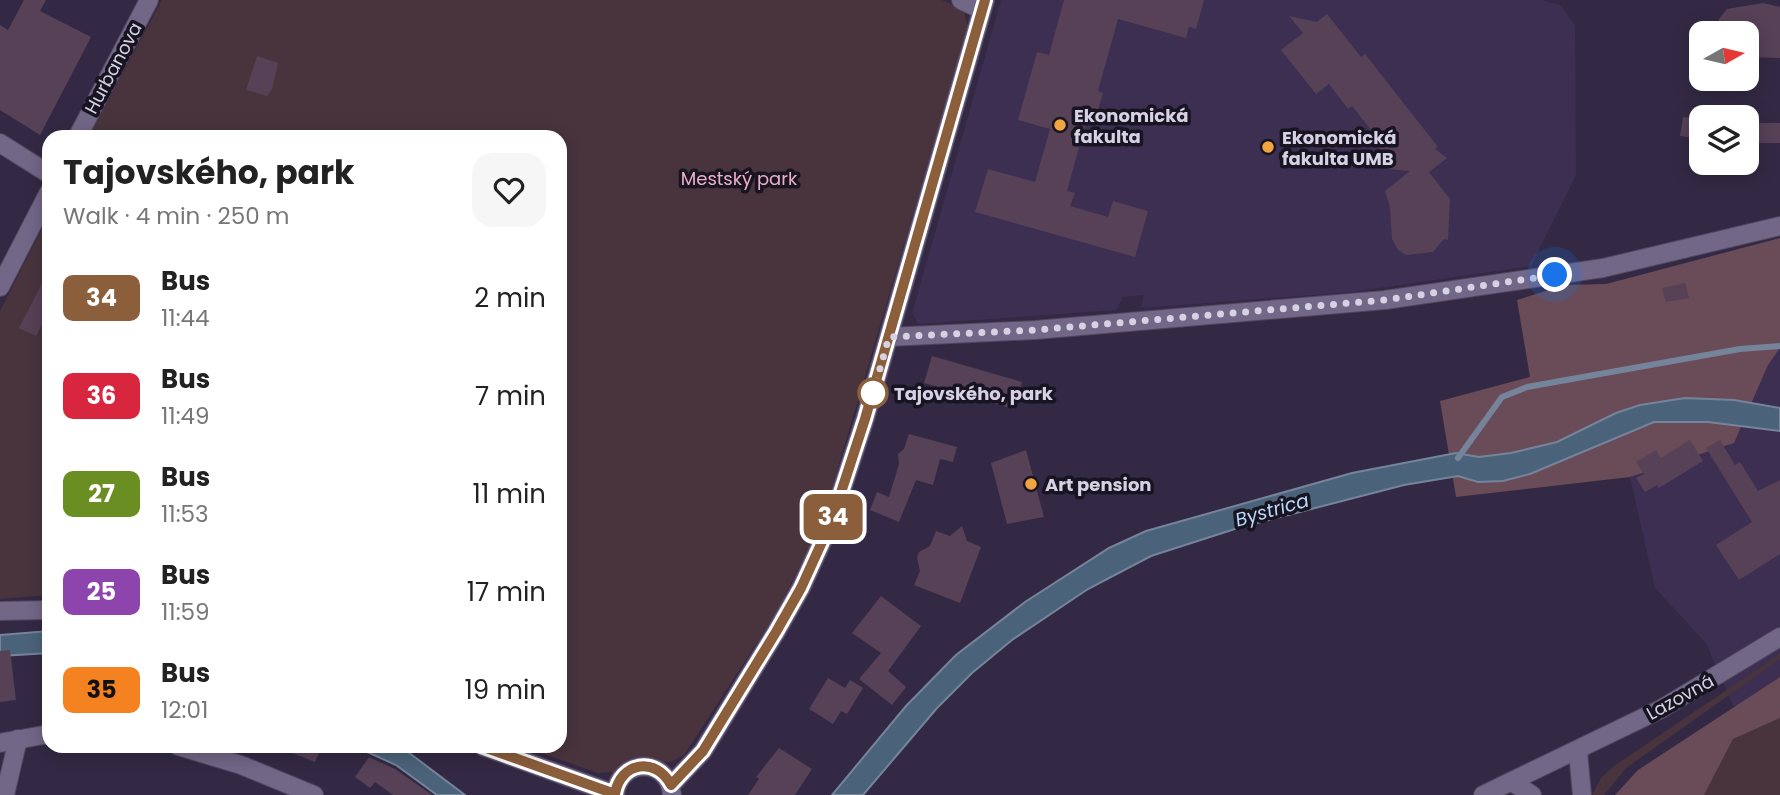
<!DOCTYPE html>
<meta charset="utf-8">
<style>
body{margin:0;font-family:Poppins,sans-serif;background:#f6f6f6;color:#222;height:100vh;display:flex;flex-direction:column;font-size:26px;white-space:nowrap}
*{box-sizing:border-box;margin:0}
p{font-size:23px;color:#767676}
.icon{flex:none;width:38px;height:38px;fill:none;stroke:currentColor;stroke-width:2;stroke-linecap:round;stroke-linejoin:round}
.map{position:relative;flex:1;overflow:hidden}
.details{position:absolute;left:42px;top:130px;width:525px;height:623px;display:flex;flex-direction:column;background:#fff;border-radius:21px;box-shadow:0 4px 18px #0003}
.details>*{flex:none}
.badge{padding:0 14px;border-radius:10px;font-size:24px;line-height:46px}
.needle{width:46px;rotate:82deg}
.controls{position:absolute;left:1689px;top:21px;display:grid;gap:14px}
.controls a{display:grid;place-items:center;width:70px;height:70px;border-radius:14px;background:#fff;box-shadow:0 4px 18px #0003;font-size:35px}
.you{position:absolute;width:35px;height:35px;margin:-18px;border:5px solid #fff;border-radius:50%;background:#1a73e8;box-shadow:0 0 0 10px #1a73e833}
.map>.badge{position:absolute;translate:-50% -50%;box-shadow:0 0 0 4px #fff}
.round{display:grid;place-items:center;flex:none;width:74px;height:74px;border-radius:21px;background:#f6f6f6}
.summary{display:flex;align-items:center;justify-content:space-between;height:119px;padding:0 21px}
h1{font-size:33px;font-weight:700;line-height:52px}
ul{padding:0;list-style:none}
li{display:flex;align-items:center;gap:21px;height:98px;padding:0 21px}
li div{flex:1}
li b{display:block;font-size:26px}
li em{font-style:normal}
li .badge{min-width:77px;font-weight:700;text-align:center}
.map>svg:first-child{display:block}
.built{fill:#3c2f51}
.green{fill:#49343d}
.forest{fill:#6a4b58}
.water{fill:#4b637a;stroke:#75849a;stroke-width:2}
.lines{fill:none;stroke-linecap:round;stroke-linejoin:round}
.stream{stroke:#75849a;stroke-width:6}
.building{fill:#574157}
.minor-casing{stroke:#50475e;stroke-width:20}
.minor{stroke:#726787;stroke-width:18}
.line-casing{stroke:#fff;stroke-width:16}
.line{stroke:#8b5e3c;stroke-width:10}
.walk{stroke:#d7d2e3;stroke-width:7;stroke-dasharray:0 12.6}
.poi-dot{fill:#f1a540;stroke:#191421;stroke-width:2.5}
.stop-dot{fill:#fff;stroke:#8b5e3c;stroke-width:3.5}
.labels{text-anchor:middle;dominant-baseline:central;stroke-width:7;stroke-linejoin:round;paint-order:stroke}
.street-label{font-size:18px;fill:#d7d2e3;stroke:#191421}
.poi-label{font-size:18px;font-weight:bold;fill:#d7d2e3;stroke:#191421;text-anchor:start}
.park-label{font-size:18px;fill:#ecb0c9;stroke:#191421}
.stop-label{font-size:18px;font-weight:bold;fill:#d7d2e3;stroke:#191421;text-anchor:start}
.water-label{font-size:19px;font-style:italic;fill:#b6d9fc;stroke:#191421}
</style>
<div class="map">
<svg width="1780" height="795" viewBox="0 0 1780 795">
<rect width="100%" height="100%" fill="#332944"/>
<g class="built">
<path d="M1001 0H1542L1560 5 1575 25 1576 175 1531 266 1352 292 1141 308 1144 295 1123 297 1116 310 918 324 912 313Z"/>
<path d="M1780 348V677L1734 708 1706 643 1655 588 1630 477 1734 443 1768 365Z"/>
</g>
<g class="green">
<path d="M162 0H942L964 10 968 28 829 498 806 554 775 615 684 755 670 762 636 761 614 772 598 773 521 746H560V136H89Z"/>
<path d="M49 215V595L0 599V311Z"/>
<path d="M1780 654V659L1626 768 1604 795H1592L1601 778 1614 766Z"/>
<path d="M1780 718V795H1704L1733 739Z"/>
</g>
<g class="forest">
<path d="M1780 238V348L1768 365 1734 443 1630 477 1456 497 1440 401 1530 377 1517 300 1565 285 1606 284Z"/>
<path d="M1780 677V718L1733 739 1704 795H1615L1638 770Z"/>
</g>
<g class="water">
<path d="M1685 398 1734 400 1780 408V431L1708 422H1654L1530 474 1503 481 1478 482 1458 476 1404 485 1238 528 1151 556 1088 589 1012 640 972 673 937 708 863 795H832L906 706 956 655 1025 602 1109 548 1146 531 1352 473 1456 453 1479 457 1511 453 1557 442 1616 413 1640 405Z"/>
<path d="M49 631V653L0 656V635Z"/>
<path d="M354 746H400L465 795H437L396 765Z"/>
</g>
<g class="lines">
<path class="stream" d="M1458 458 1502 397 1527 387 1740 349 1780 346"/>
</g>
<g class="building">
<path d="M24 0H46L40 11 91 37 40 135 0 110V25L8 30Z"/>
<path d="M1064 0H1204L1196 29 1189 27 1186 38 1118 19 1098 91 1103 93 1098 110 1090 108 1067 191 1075 193 1070 206 1108 217 1113 201 1148 211 1135 257 975 212 988 169 1035 182 1050 129 1018 120 1037 52 1049 55Z"/>
<path d="M1763 3 1780 7V58L1746 57V33H1717L1719 19 1727 9Z"/>
<path d="M1327 14 1361 57 1365 54 1438 147 1435 149 1447 158 1429 172 1450 199 1448 240 1444 239 1433 252 1406 255 1398 250 1392 239 1390 207 1385 191 1410 171 1387 169 1385 156 1379 148 1383 145 1352 106 1348 109 1329 84 1316 94 1281 50 1303 33 1289 16 1317 22Z"/>
<path d="M257 56 278 63 272 89 267 96 246 90Z"/>
<path d="M1683 117 1701 119V139L1680 136Z"/>
<rect x="1746" y="123" width="34" height="20"/>
<path d="M49 270V310L36 336 19 328Z"/>
<path d="M1685 283 1689 298 1666 302 1662 288Z"/>
<path d="M932 356 1022 382 1014 409 924 383Z"/>
<path d="M909 434 957 447 953 462 940 459 933 485 916 480 899 522 870 510 877 492 889 497 899 464 898 454 904 449Z"/>
<path d="M1690 440 1703 461 1659 488 1657 485 1645 492 1636 478 1644 474 1636 462 1656 450 1661 458Z"/>
<path d="M1720 440 1735 465 1740 462 1758 491 1780 480V554L1739 580 1716 545 1752 522 1706 448Z"/>
<path d="M1026 450 1044 517 1007 524 991 463Z"/>
<path d="M962 526 967 541 981 547 960 603 914 585 920 571 917 558 919 552 930 546 936 531 950 536Z"/>
<path d="M881 596 921 626 888 671 906 687 892 705 859 679 881 653 852 633Z"/>
<path d="M10 650 16 700 0 702V651Z"/>
<path d="M828 678 845 688 850 680 863 688 847 714 841 711 833 724 809 709Z"/>
<path d="M274 746H322L315 762Z"/>
<path d="M779 748 812 769 795 795H748L759 779 756 777Z"/>
<path d="M369 757 395 769 432 795H393L375 782 370 788 355 777Z"/>
</g>
<g class="lines">
<g class="minor-casing">
<g id="minor">
<path d="M961 0 982 10"/>
<path d="M78 136 149 0"/>
<path d="M0 143 49 174"/>
<path d="M0 287 49 192"/>
<path d="M889 337 1035 330 1385 300 1603 268 1780 226"/>
<path d="M0 611 49 610"/>
<path d="M0 743 49 734"/>
<path d="M178 746 241 765 314 795"/>
<path d="M482 746 615 794"/>
<path d="M1578 752 1582 795"/>
<path d="M1512 782 1532 795"/>
<path d="M671 785 703 751 776 632 801 588 832 520 865 419 985 0"/>
<path d="M5 795 18 739"/>
<path d="M615 795C619 757 669 757 672 795"/>
<path d="M1483 795 1661 709 1780 637"/>
</g>
</g>
<use href="#minor" class="minor"/>
</g>
<g class="lines">
<g class="line-casing">
<path id="line" d="M481 746 615 794C620 762 656 756 671 785L703 751 776 632 801 588 832 520 865 419 985 0"/>
</g>
<use href="#line" class="line"/>
<path class="walk" d="M873 393 889 337 1035 330 1385 300 1555 275"/>
</g>
<g class="poi-dot">
<circle cx="1060" cy="125" r="7"/>
<circle cx="1268" cy="147" r="7"/>
<circle cx="1031" cy="484" r="7"/>
</g>
<circle class="stop-dot" cx="873" cy="393" r="14"/>
<g class="labels">
<g class="street-label">
<text transform="translate(113 68) rotate(-62)">Hurbanova</text>
<text transform="translate(1680 697) rotate(-29)">Lazovná</text>
</g>
<g class="poi-label">
<text x="1074" y="115">Ekonomická<tspan x="1074" dy="21">fakulta</tspan></text>
<text x="1282" y="137">Ekonomická<tspan x="1282" dy="21">fakulta UMB</tspan></text>
<text x="1045" y="484">Art pension</text>
</g>
<g class="park-label">
<text x="739" y="178">Mestský park</text>
</g>
<g class="stop-label">
<text x="894" y="393">Tajovského, park</text>
</g>
<g class="water-label">
<text transform="translate(1272 510) rotate(-16)">Bystrica</text>
</g>
</g>
</svg>
<div class="controls">
<a><svg class="needle" viewBox="-14 -14 28 28"><path d="M0-13l5 13h-10z" fill="#e53935"/><path d="M0 13l5-13h-10z" fill="#767676"/></svg></a>
<a><svg class="icon" aria-label="layers" viewBox="0 0 24 24"><path d="M12 4l9 5-9 5-9-5zM3 14l9 5 9-5"/></svg></a>
</div>
<div class="you" style="left:1555px;top:275px"></div>
<b class="badge" style="left:833px;top:517px;background:#8b5e3c;color:#fff">34</b>
<section class="details">
<div class="summary"><div><h1>Tajovského, park</h1><p>Walk · 4 min · 250 m</p></div><a class="round"><svg class="icon" aria-label="heart" viewBox="0 0 24 24"><path d="M12 20l-8-8c-3-5 5-10 8-4 3-6 11-1 8 4z"/></svg></a></div>
<ul>
<li><span class="badge" style="background:#8b5e3c;color:#fff">34</span><div><b>Bus</b><p>11:44</p></div><em>2 min</em></li>
<li><span class="badge" style="background:#d7263d;color:#fff">36</span><div><b>Bus</b><p>11:49</p></div><em>7 min</em></li>
<li><span class="badge" style="background:#6b8e23;color:#fff">27</span><div><b>Bus</b><p>11:53</p></div><em>11 min</em></li>
<li><span class="badge" style="background:#8e44ad;color:#fff">25</span><div><b>Bus</b><p>11:59</p></div><em>17 min</em></li>
<li><span class="badge" style="background:#f58220;color:#111">35</span><div><b>Bus</b><p>12:01</p></div><em>19 min</em></li>
</ul>
</section>
</div>
